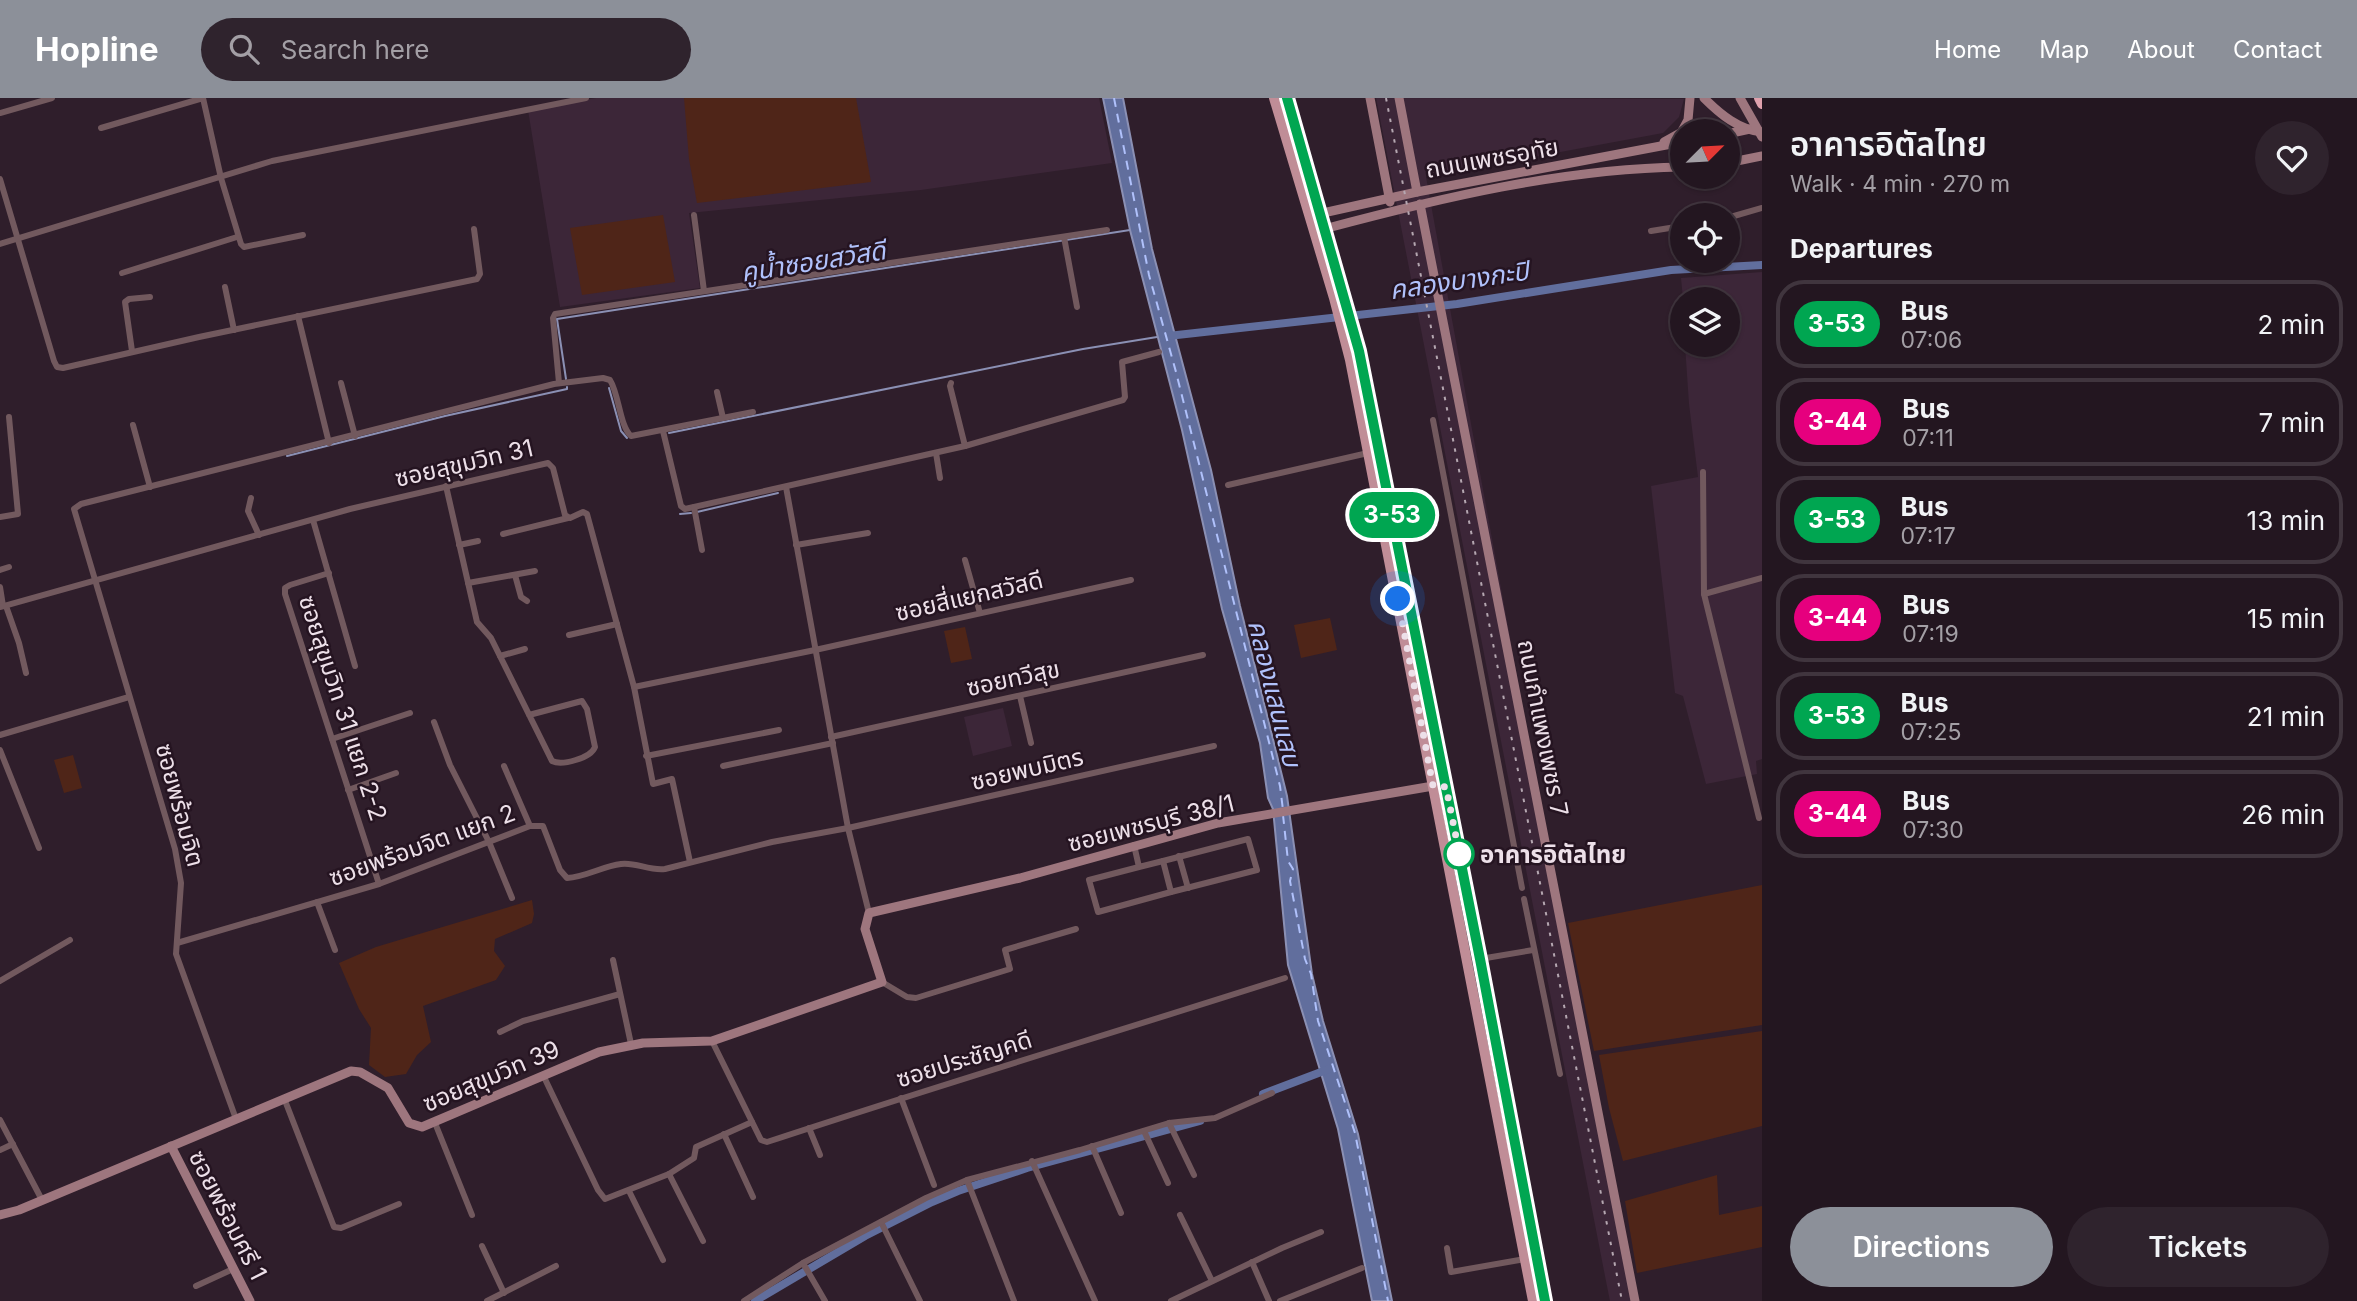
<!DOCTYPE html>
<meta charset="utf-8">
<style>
body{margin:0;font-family:Inter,"Noto Sans Thai",sans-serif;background:#2f232d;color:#f1f3f6;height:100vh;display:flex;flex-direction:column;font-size:26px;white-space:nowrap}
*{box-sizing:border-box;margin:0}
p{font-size:23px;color:#a39fa5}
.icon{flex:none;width:38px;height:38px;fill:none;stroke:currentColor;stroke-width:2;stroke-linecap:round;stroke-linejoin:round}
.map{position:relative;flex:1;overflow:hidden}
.panel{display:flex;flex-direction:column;background:#231620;width:595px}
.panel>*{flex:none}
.badge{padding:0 14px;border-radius:23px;font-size:24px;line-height:46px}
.needle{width:46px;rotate:66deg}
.buttons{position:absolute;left:1670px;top:21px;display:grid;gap:14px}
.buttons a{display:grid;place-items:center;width:70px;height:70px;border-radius:50%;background:#231620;box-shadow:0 2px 5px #0004,0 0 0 2px #40353e;font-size:35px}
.you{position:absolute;width:35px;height:35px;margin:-18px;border:5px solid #fff;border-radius:50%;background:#1a73e8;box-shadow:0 0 0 10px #1a73e833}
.map>.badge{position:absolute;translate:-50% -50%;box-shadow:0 0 0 4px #fff}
h2{padding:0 28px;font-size:26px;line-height:63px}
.round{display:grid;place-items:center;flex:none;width:74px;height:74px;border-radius:37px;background:#2f232d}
.overview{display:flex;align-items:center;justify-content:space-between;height:119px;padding:0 28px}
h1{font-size:33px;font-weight:600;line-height:52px}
.button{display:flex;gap:14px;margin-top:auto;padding:14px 28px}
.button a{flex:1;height:80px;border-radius:42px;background:#8c9099;color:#fff;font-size:28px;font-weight:600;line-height:80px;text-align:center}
.button a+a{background:#2f232d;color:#f1f3f6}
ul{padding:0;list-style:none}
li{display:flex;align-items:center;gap:21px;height:88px;margin:0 14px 10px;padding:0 14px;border:4px solid #40353e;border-radius:28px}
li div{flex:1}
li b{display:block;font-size:26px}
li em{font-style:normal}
li .badge{min-width:77px;font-weight:700;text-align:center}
header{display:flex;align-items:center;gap:42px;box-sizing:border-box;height:98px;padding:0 35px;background:#8c9099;color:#fff}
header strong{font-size:33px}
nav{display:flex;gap:38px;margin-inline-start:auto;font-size:24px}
.search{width:490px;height:63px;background:#2f232d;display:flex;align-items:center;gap:18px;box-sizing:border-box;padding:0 24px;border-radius:38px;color:#a39fa5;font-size:26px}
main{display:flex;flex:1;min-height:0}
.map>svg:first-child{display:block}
.built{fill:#3c2638}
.green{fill:#4f2518}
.water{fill:#616e9d;stroke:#8b90b4;stroke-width:2}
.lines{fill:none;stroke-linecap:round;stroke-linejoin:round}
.stream{stroke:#8b90b4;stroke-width:2}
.canal{stroke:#616e9d;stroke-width:8}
.ferry{stroke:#b0c1fb;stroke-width:2;stroke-dasharray:9 7;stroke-linecap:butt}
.street{stroke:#72595e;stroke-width:6}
.secondary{stroke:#9e767e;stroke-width:9}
.primary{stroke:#c08d97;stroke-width:10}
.highway{stroke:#dfa1ad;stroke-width:10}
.rail{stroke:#b5a7b1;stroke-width:2;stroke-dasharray:3.5 7;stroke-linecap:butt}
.secondary-bridge{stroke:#9e767e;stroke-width:9}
.line-casing{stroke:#fff;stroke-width:16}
.line{stroke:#00a651;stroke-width:10}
.walk{stroke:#ede0e9;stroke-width:7;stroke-dasharray:0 12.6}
.stop-dot{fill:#fff;stroke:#00a651;stroke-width:3.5}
.labels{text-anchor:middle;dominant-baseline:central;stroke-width:5;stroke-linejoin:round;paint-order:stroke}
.street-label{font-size:24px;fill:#ede0e9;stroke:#251421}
.stop-label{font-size:24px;font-weight:bold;fill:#ede0e9;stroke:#251421;text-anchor:start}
.water-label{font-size:26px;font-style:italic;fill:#b0c1fb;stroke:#251421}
</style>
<header>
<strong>Hopline</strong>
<div class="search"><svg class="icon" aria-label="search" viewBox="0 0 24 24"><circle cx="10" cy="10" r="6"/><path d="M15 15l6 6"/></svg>Search here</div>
<nav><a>Home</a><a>Map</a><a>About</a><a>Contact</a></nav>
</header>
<main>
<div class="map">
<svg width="1762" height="1203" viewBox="0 0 1762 1203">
<rect width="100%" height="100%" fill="#2f1e2b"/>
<g class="built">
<path d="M596 0H1099L1112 65 921 92 689 115 700 190 560 209 528 12Z"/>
<path d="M1376 0 1684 1 1679 19 1663 35 1426 79 1590 978 1633 1203H1610L1605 1178Z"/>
<path d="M1762 174V661L1756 663 1757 676 1706 686 1683 598 1675 595 1651 388 1698 379 1689 306 1685 247H1727V201H1683L1681 180Z"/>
<path d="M1003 610 1012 648 973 658 964 619Z"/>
</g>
<g class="green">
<path d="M684 0H856L871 84 697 105 689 61Z"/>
<path d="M663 117 675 184 582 197 570 130Z"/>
<path d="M1330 520 1337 552 1301 560 1294 527Z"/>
<path d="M965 529 972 561 951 565 944 533Z"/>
<path d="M73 657 82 690 64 695 54 662Z"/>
<path d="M1762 787V927L1594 953 1568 825Z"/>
<path d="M532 802 534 816 532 825 495 841 494 853 505 868 496 882 423 908 431 944 417 957 406 976 385 979 369 967 371 930 359 911 339 865 376 849Z"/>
<path d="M1762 933V1028L1623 1063 1609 1010 1599 957Z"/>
<path d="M1717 1077 1719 1117 1762 1108V1149L1637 1175 1625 1103Z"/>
</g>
<path class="water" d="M1103 0H1123L1152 151 1211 372 1240 508 1287 698 1312 876 1323 923 1358 1036 1392 1203H1372L1338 1031 1288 867 1273 711 1268 700 1260 645 1222 511 1182 332 1130 132Z"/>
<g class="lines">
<g class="stream">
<path d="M566 281 557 221 1130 132"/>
<path d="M609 290 621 333 627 340"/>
<path d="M669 335 1083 251 1157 239"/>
<path d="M287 358 445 318 567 291V289"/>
<path d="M697 414 778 395"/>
<path d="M680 416 691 415"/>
</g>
<g class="canal">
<path d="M1168 238 1457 206 1671 172 1762 167"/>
<path d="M1263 996 1329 971"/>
<path d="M755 1203 865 1138 932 1104 958 1093 1027 1070 1200 1023"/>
</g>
<g class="ferry">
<path d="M1114 0 1149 177 1176 274 1280 688 1283 712"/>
<path d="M1283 717 1288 763 1293 771 1290 783 1305 861 1311 876 1318 923 1355 1035 1388 1203"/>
</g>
<g class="street">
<path d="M0 15 52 0"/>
<path d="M101 30 203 0 221 80 241 146 244 149 303 137"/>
<path d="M0 81 54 263 57 269 63 270 199 239 477 181 480 176 474 131"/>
<path d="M694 117 704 193"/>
<path d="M1727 120 1762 110"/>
<path d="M1651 133 1682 128"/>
<path d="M1064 139 1077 209"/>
<path d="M0 146 272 63 586 0"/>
<path d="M122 175 237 139"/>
<path d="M225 189 234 232"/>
<path d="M298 218 329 345"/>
<path d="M132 253 125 204 129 201 150 199"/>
<path d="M341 285 355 338"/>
<path d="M559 285 553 220 555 216 1107 132"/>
<path d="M951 285 950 288 965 348"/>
<path d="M717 294 723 320"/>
<path d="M1433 322 1522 790"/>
<path d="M133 327 150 389"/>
<path d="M663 333 681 408 685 411 965 348 1123 302 1125 299 1122 264 1159 254"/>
<path d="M936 355 940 380"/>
<path d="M1703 374 1704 496 1759 720"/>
<path d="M1228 387 1368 355"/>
<path d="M446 388 477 524 491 540 552 663C562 668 591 660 595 649L587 611 582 603 529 617"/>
<path d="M786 389 848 730 869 815"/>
<path d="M251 400 248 413 259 437"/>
<path d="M694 409 702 452"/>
<path d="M0 419 18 416 9 319"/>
<path d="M313 422 355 568"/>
<path d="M503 436 568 420"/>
<path d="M459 447 478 443"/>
<path d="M796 447 868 435"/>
<path d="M965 462 980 515"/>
<path d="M0 472 9 469"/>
<path d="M329 475 290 487 285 490V496L379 786"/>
<path d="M515 477 521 499 527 503"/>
<path d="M468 485 535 473"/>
<path d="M0 489 3 508"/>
<path d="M1704 496 1762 480"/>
<path d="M6 508 19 545 26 575"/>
<path d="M0 509 350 411 548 365 553 370 565 417 570 420 583 414 587 416 634 589 653 686 672 681 690 764"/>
<path d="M569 537 617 526"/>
<path d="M500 558 525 551"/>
<path d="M634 589 815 552 1131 482"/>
<path d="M1020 598 1031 645"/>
<path d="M434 624 450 667 489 744 512 800"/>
<path d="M0 637 129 599"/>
<path d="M831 639 1203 557"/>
<path d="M332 641 410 615"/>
<path d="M0 652 39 750"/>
<path d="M646 658 779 632"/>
<path d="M504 668 530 728"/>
<path d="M723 668 833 645"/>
<path d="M348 692 396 675"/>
<path d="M1134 747 1139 769 1163 763 1171 794 1098 814 1089 782 1139 769"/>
<path d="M1179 758 1188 790"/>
<path d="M1163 763 1248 741 1257 772 1171 794"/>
<path d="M1524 801 1560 976"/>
<path d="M317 804 335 852"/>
<path d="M177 845 379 786 530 728H543L560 772 567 780C586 779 603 768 621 766 636 764 649 773 665 771L772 744 848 730 1214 648"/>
<path d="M1480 861 1533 852"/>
<path d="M613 862 631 946"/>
<path d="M0 883 70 842"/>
<path d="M882 884 907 899 916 900 1010 871 1005 852 1076 831"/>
<path d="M500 934 523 923 620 896"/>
<path d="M712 943 761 1042 767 1044C939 987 1113 935 1285 880"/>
<path d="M544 979 598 1092 605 1101 669 1076 694 1060 696 1049 752 1024"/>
<path d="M284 1000 334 1129 341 1130 399 1106"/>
<path d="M901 1000 934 1087"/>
<path d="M236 1021 176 856 181 785 175 751 74 411 81 406 554 286 603 280 610 282C619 296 620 329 631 338L753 314"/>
<path d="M0 1022 42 1102"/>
<path d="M435 1025 472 1117"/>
<path d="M1169 1025 1194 1077"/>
<path d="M809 1030 820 1057"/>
<path d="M1144 1033 1168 1085"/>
<path d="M724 1036 753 1099"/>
<path d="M1092 1048 1121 1115"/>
<path d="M0 1052 13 1046"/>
<path d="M1032 1063 1095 1203"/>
<path d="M669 1076 703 1143"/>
<path d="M967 1082 1014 1203"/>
<path d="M629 1093 663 1162"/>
<path d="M1180 1117 1212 1183"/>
<path d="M881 1124 920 1203"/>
<path d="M482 1148 504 1195"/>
<path d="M1447 1150 1451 1174 1525 1161"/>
<path d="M1252 1164 1269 1203"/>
<path d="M803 1165 825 1203"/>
<path d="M196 1188 233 1171"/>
<path d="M487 1203 556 1168"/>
<path d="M744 1203 803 1165 926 1100 967 1082 1080 1052 1169 1025 1215 1020 1272 995"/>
<path d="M1171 1203 1282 1150 1321 1134"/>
<path d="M1280 1203 1362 1170"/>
</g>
<g class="secondary">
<path d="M1370 0 1390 104"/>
<path d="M1399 0 1417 94"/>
<path d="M1704 0C1720 16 1739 32 1762 34"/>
<path d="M1682 33 1688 22 1690 0"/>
<path d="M1727 36 1750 31"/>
<path d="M1664 44 1682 34"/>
<path d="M1727 65 1762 58"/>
<path d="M1420 106 1635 1203"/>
<path d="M1314 117 1417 94 1682 44"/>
<path d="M1324 131C1440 100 1561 71 1682 69"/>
<path d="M171 1048 250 1203"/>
<path d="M0 1117 19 1112 351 973 360 974 388 990 409 1025 422 1029 599 954 643 945 712 943 882 884 865 831 869 815 1020 780 1218 725 1433 688 1446 689"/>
</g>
<g class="primary">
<path d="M1274 0 1334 200 1350 262 1533 1203"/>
<path d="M1287 0 1359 253 1465 784 1545 1203"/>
</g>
<path class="highway" d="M1759 0 1762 6"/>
<path class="rail" d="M1386 0 1622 1203"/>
<path class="secondary-bridge" d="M1740 0 1762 39"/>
</g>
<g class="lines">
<g class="line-casing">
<path id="line" d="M1287 0 1359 253 1480 861 1545 1203"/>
</g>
<use href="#line" class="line"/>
<path class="walk" d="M1398 501 1433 688 1446 689 1461 764 1459 756"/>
</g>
<circle class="stop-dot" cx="1459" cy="756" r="14"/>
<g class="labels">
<g class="street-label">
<text transform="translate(1492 60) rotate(-10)">ถนนเพชรอุทัย</text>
<text transform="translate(464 365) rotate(-13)">ซอยสุขุมวิท 31</text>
<text transform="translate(969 498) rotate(-13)">ซอยสี่แยกสวัสดี</text>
<text transform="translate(1013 580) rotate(-12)">ซอยทวีสุข</text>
<text transform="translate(343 610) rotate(72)">ซอยสุขุมวิท 31 แยก 2-2</text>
<text transform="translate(1543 630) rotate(79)">ถนนกำแพงเพชร 7</text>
<text transform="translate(1027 671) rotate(-13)">ซอยพบมิตร</text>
<text transform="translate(180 707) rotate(75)">ซอยพร้อมจิต</text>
<text transform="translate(1151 725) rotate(-14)">ซอยเพชรบุรี 38/1</text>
<text transform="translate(422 747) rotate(-20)">ซอยพร้อมจิต แยก 2</text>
<text transform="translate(964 961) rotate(-17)">ซอยประชัญคดี</text>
<text transform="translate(491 978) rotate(-23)">ซอยสุขุมวิท 39</text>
<text transform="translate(228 1117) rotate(63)">ซอยพร้อมศรี 1</text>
</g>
<g class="stop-label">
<text x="1480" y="756">อาคารอิตัลไทย</text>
</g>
<g class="water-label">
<text transform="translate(813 163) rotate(-9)">คูน้ำซอยสวัสดี</text>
<text transform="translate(1459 182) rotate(-8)">คลองบางกะปิ</text>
<text transform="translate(1275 595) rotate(76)">คลองแสนแสบ</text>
</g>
</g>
</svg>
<div class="buttons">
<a><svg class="needle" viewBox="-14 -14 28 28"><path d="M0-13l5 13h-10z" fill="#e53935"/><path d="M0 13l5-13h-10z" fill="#a39fa5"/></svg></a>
<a><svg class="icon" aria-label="locate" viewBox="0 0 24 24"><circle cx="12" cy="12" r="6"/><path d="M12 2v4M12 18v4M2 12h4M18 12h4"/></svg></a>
<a><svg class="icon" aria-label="layers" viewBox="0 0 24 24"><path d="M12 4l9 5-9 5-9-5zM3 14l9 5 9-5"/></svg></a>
</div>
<div class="you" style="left:1398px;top:501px"></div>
<b class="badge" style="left:1392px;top:417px;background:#00a651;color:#fff">3-53</b>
</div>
<section class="panel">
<div class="overview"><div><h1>อาคารอิตัลไทย</h1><p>Walk · 4 min · 270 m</p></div><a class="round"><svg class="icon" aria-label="heart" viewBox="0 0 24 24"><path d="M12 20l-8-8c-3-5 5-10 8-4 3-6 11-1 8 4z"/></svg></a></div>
<h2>Departures</h2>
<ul>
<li><span class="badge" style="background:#00a651;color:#fff">3-53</span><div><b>Bus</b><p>07:06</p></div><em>2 min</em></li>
<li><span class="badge" style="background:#e6007e;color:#fff">3-44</span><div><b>Bus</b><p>07:11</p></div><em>7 min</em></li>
<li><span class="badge" style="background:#00a651;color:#fff">3-53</span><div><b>Bus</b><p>07:17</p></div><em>13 min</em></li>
<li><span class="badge" style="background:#e6007e;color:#fff">3-44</span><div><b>Bus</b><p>07:19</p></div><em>15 min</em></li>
<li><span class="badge" style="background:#00a651;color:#fff">3-53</span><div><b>Bus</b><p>07:25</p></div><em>21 min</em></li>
<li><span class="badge" style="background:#e6007e;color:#fff">3-44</span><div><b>Bus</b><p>07:30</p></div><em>26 min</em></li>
</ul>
<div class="button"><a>Directions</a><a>Tickets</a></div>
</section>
</main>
